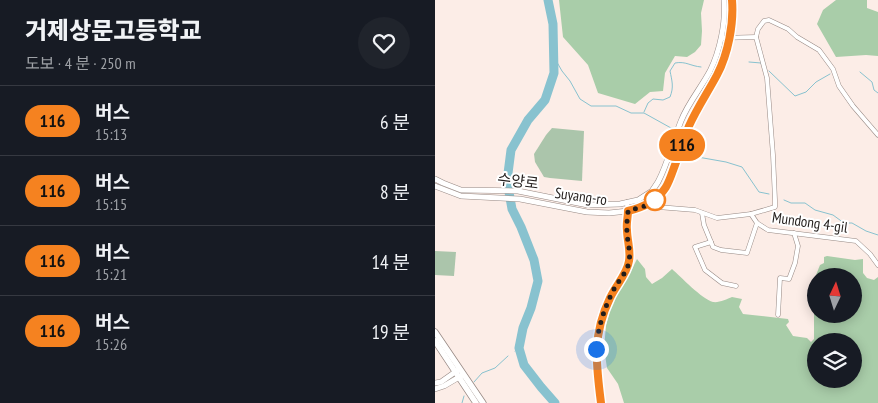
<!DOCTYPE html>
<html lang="ko">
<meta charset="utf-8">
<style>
body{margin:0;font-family:"PT Sans Narrow","Noto Sans KR",sans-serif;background:#20242c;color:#f1f3f6;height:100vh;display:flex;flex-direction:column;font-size:19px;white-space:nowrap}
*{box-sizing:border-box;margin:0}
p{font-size:16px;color:#9ea1a6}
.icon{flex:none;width:28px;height:28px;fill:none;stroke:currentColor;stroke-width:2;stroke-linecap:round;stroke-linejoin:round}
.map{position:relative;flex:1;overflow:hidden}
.details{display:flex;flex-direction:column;background:#171b24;width:435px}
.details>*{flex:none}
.badge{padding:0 10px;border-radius:16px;font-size:18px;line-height:32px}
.needle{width:32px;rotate:4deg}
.buttons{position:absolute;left:372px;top:268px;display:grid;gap:10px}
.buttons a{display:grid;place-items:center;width:55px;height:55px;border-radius:50%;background:#171b24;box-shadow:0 2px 12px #0003;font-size:25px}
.you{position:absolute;width:25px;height:25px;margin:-12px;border:4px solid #fff;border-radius:50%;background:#1a73e8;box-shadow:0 0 0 8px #1a73e833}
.map>.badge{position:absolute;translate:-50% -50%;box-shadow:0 0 0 2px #fff}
.round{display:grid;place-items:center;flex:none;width:52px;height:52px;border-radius:26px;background:#20242c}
.head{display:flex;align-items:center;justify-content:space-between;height:85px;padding:0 25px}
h1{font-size:24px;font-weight:800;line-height:38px}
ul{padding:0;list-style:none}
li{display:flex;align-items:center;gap:15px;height:70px;padding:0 25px;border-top:1px solid #363941}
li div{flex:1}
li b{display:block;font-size:19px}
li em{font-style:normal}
li .badge{min-width:55px;font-weight:700;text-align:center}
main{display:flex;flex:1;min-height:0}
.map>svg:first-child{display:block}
.green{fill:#abc5ab}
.forest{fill:#a9cda9;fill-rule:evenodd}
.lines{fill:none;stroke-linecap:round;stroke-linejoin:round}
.stream{stroke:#88c2cf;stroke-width:1}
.river{stroke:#88c2cf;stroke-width:9}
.minor-casing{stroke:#978984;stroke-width:5}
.tertiary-casing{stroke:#978984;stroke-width:6}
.secondary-casing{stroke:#978984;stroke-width:7}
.minor{stroke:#fff;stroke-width:4}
.tertiary{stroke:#fff;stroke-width:5}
.secondary{stroke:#fff;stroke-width:5.5}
.line-casing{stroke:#fff;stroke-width:11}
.line{stroke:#f58220;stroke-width:8}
.walk{stroke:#221d1b;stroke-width:5;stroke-dasharray:0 9}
.stop-dot{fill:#fff;stroke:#f58220;stroke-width:2.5}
.labels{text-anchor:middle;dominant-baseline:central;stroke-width:4;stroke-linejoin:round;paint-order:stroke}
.street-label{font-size:15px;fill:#221d1b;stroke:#fff}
</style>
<main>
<section class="details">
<div class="head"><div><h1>거제상문고등학교</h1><p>도보 · 4 분 · 250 m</p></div><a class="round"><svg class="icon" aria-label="heart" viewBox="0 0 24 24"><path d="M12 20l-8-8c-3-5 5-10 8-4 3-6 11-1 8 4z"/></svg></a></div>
<ul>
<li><span class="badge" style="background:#f58220;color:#111">116</span><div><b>버스</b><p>15:13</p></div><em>6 분</em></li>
<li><span class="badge" style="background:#f58220;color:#111">116</span><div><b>버스</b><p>15:15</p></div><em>8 분</em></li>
<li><span class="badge" style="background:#f58220;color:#111">116</span><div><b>버스</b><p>15:21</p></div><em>14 분</em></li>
<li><span class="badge" style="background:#f58220;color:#111">116</span><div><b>버스</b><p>15:26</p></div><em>19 분</em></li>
</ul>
</section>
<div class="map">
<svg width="443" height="403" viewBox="0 0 443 403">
<rect width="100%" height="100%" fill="#fcede7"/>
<g class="green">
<path d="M117 128 149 131 147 181 115 178 109 177 100 162 99 154 111 135Z"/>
<path d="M0 251 21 252 19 276 0 275Z"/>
</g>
<g class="forest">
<path d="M124 0H269L266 13 267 31 266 45 260 52 252 57 240 56 230 73 228 91 215 92 200 104 163 93 153 65 128 37Z"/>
<path d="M401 0H432V8L443 12V56L431 55 401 57 382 24 388 10Z"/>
<path d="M392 256 420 260 428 259V273L432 278 439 280 443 277V403H189L183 384 172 368 169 348 171 326 175 310 184 287 194 275 202 259 210 269 211 277 217 284 227 278 237 269C246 277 267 299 278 302 284 303 292 299 297 297L307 299 304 307 308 314 353 319 354 322 351 325 358 336 372 338 376 342 379 339V280L385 265 389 263V257ZM419 276V314H381V276ZM419 341V379H381V341Z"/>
</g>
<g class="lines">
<g class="stream">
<path d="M119 57 127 71 135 81 145 99 156 106H181L196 113H209L236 128H240"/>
<path d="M314 62 326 63"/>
<path d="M334 71 360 96 371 92 381 82 395 74"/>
<path d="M425 72 437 82 439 90 443 93"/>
<path d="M209 112 213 103 218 99 228 100 235 97C239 87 237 81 235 71L240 63C251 61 255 66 266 67"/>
<path d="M257 156 291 162 307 167 324 192 334 194"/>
<path d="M349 200 356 203H370L380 210 398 215 409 223H417L431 231 443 235"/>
<path d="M80 351 84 348"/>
<path d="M39 382 47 373 60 368 73 356"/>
<path d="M27 403 29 396"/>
</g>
<path class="river" d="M113 0 118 24 119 73 110 100 93 120 76 150 72 181 77 209 86 227 99 260 103 281 96 308 88 328 84 348 89 365 106 387 120 403"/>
<g class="minor-casing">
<g id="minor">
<path d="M321 37 323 29 329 21 334 20 353 29 362 37 384 50 398 69 404 86 418 106 443 135"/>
<path d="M286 38 321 37 332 78 338 155 340 200V207L316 214"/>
<path d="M210 206 260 210 282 218 316 214 322 223 333 230 421 241 435 254 443 265"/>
<path d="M267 213 269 225 278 247 286 250 312 253 322 223"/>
<path d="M276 242 260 247 270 270 287 283 301 286"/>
<path d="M343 315 345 278 354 279 360 263 363 246 359 233"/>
<path d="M166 403C163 376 158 349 166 323 169 310 174 298 180 287 185 279 191 273 193 263 197 252 192 241 192 229 191 220 193 212 192 202"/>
</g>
</g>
<g class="tertiary-casing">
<g id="tertiary">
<path d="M0 179 8 183 26 190 83 191 153 205 185 204 203 200 217 191 223 182C233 163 238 141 246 121 253 103 266 88 275 71 285 51 291 22 289 0"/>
<path d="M0 186 26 196 85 199 152 212 174 213 193 211 210 206 220 199 231 187 235 179 255 125 261 111 283 73 290 56 295 38 298 7 297 0"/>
<path d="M0 383 6 382 23 370"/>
<path d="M0 389 9 386 26 376"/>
</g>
</g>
<g class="secondary-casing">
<g id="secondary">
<path d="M0 332 48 403"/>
<path d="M0 341 41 403"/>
</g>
</g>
<use href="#minor" class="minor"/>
<use href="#tertiary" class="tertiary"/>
<use href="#secondary" class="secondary"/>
</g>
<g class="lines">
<g class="line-casing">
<path id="line" d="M166 403C161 364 157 335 175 298 181 285 192 274 194 261 196 250 192 240 192 230 191 224 193 217 193 211 209 207 222 201 231 187 235 180 237 173 240 165 245 152 249 139 254 126 262 108 273 92 282 75 293 54 299 24 297 0"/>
</g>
<use href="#line" class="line"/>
<path class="walk" d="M161 349C163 328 169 308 179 289 184 280 192 272 194 262 196 251 192 241 192 231 191 224 193 217 193 211L210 206 220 200"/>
</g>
<circle class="stop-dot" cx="220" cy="200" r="10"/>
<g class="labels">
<g class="street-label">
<text transform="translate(83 181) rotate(7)">수양로</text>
<text transform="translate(146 196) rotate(8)">Suyang-ro</text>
<text transform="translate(375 222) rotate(8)">Mundong 4-gil</text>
</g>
</g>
</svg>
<div class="buttons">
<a><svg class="needle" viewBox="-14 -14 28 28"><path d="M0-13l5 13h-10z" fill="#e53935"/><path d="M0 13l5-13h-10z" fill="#9ea1a6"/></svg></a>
<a><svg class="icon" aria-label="layers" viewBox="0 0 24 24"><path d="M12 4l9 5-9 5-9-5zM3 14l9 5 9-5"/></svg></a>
</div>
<div class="you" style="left:161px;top:349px"></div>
<b class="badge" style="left:247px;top:145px;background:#f58220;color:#111">116</b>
</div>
</main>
